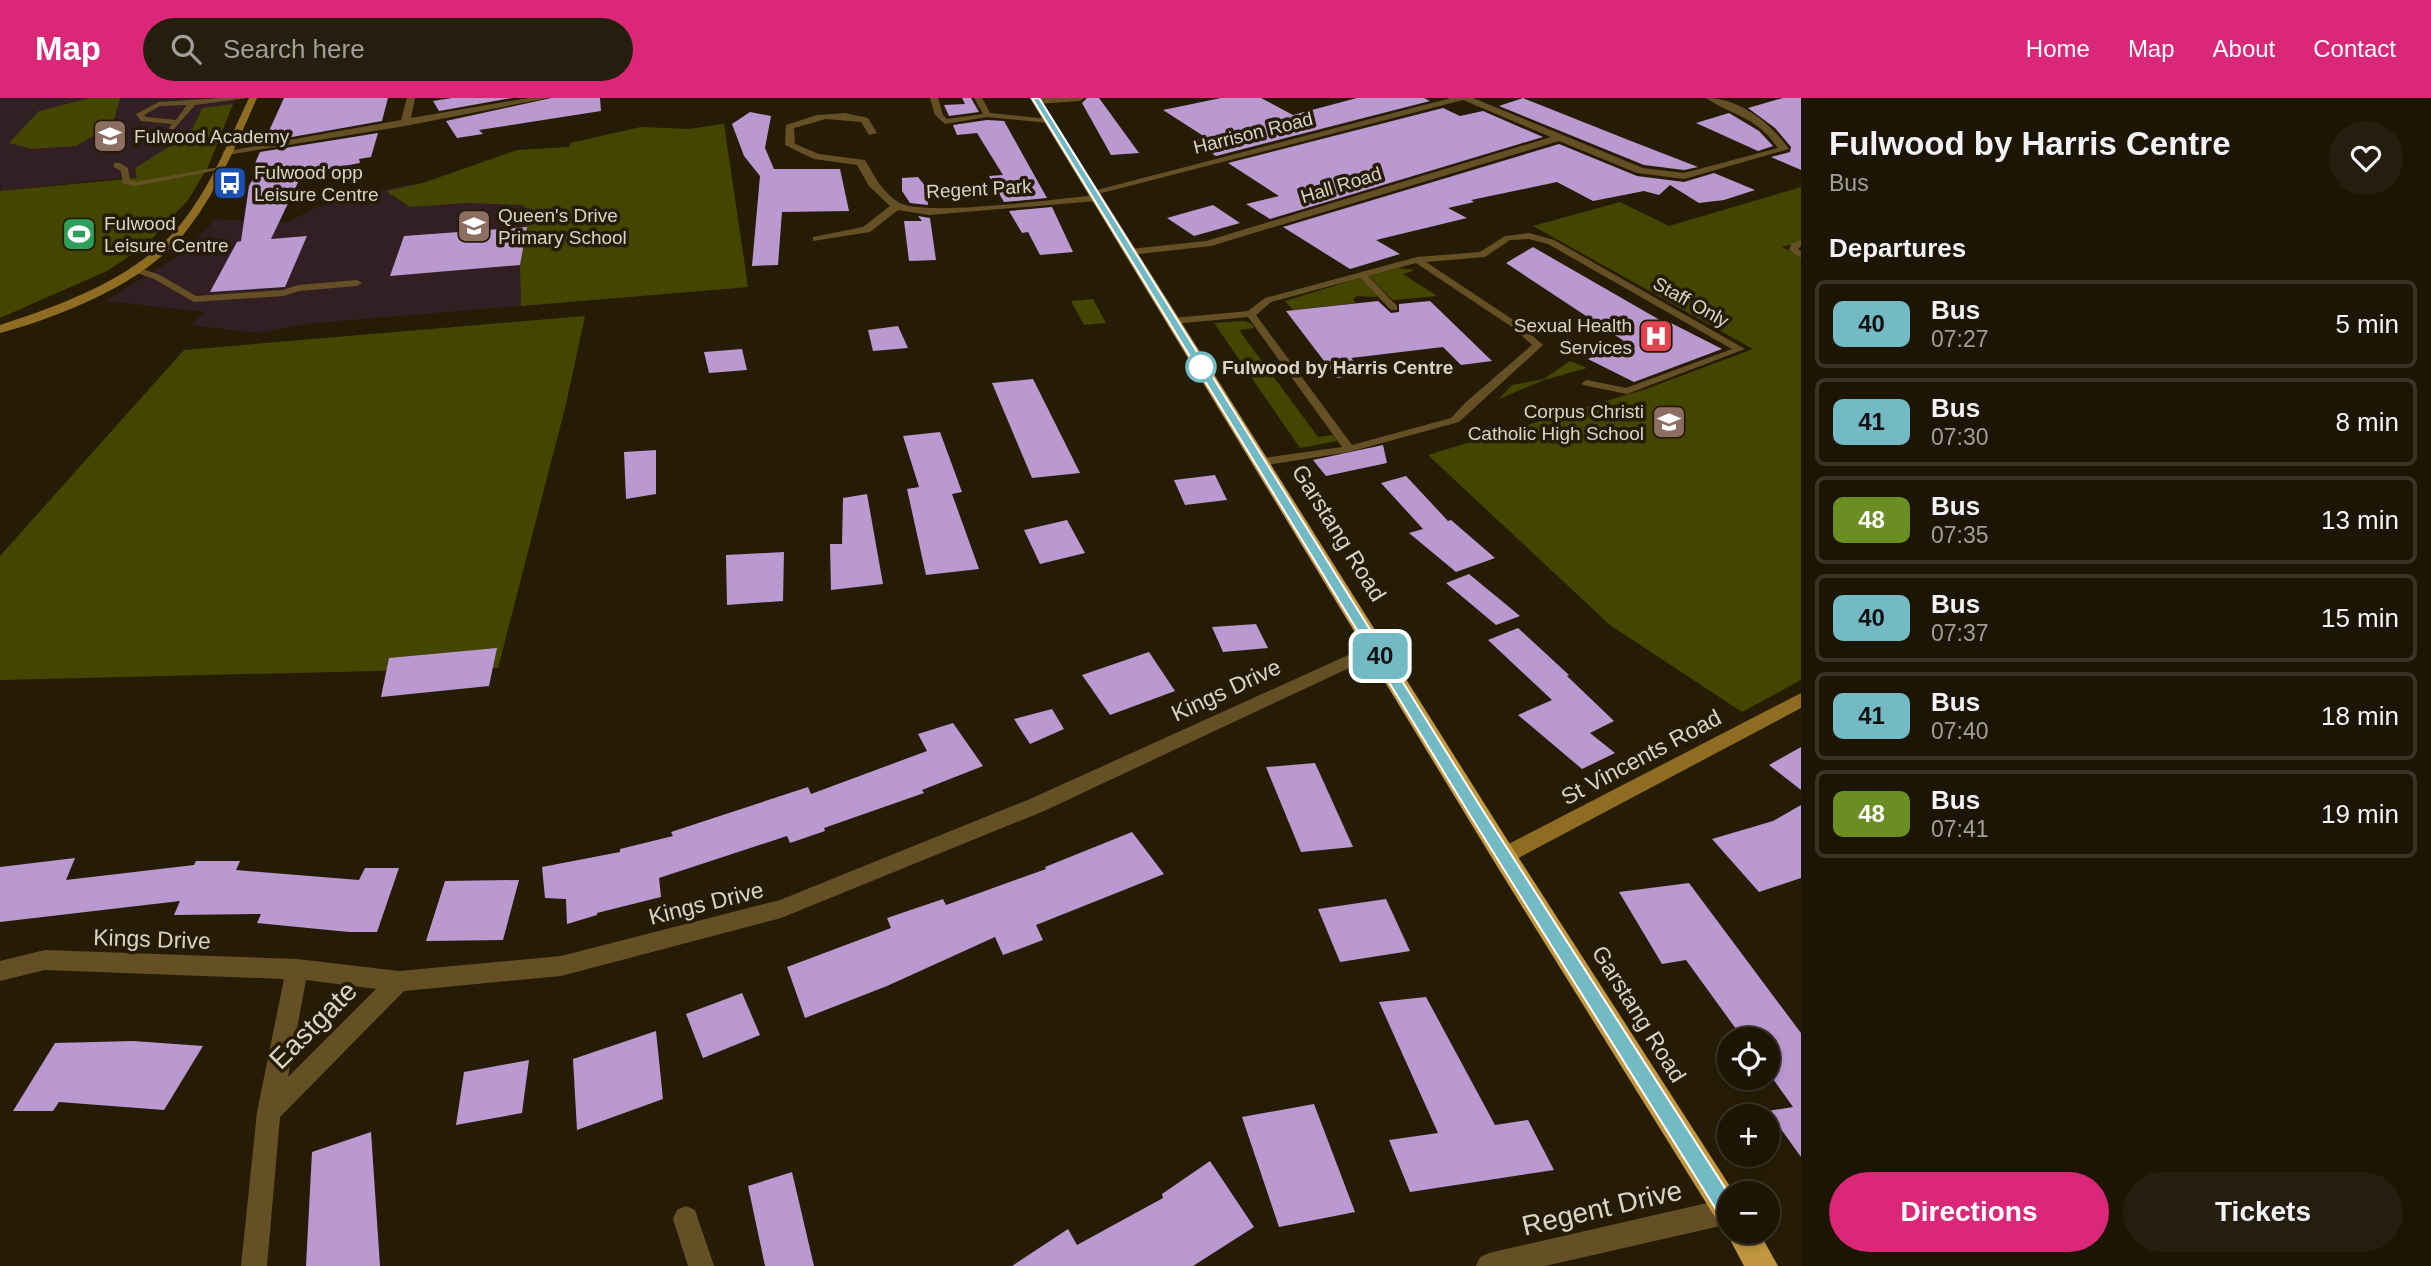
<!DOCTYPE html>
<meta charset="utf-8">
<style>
body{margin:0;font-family:Helvetica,sans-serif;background:#251e0e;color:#f1f3f6;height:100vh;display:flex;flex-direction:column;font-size:26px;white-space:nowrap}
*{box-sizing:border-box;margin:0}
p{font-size:23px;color:#a09f9a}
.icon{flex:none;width:38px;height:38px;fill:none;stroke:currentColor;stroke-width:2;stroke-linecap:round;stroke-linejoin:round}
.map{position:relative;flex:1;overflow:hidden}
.panel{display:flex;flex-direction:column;background:#1c1504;width:630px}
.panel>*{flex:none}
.badge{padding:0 14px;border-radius:10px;font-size:24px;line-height:46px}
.tools{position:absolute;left:1717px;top:929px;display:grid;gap:14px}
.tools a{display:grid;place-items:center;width:63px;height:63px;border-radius:50%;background:#1c1504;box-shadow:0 4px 10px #0003,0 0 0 2px #3a3426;font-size:35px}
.map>.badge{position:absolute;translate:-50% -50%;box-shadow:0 0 0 4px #fff}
h2{padding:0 28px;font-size:26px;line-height:63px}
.round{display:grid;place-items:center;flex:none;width:74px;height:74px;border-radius:37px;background:#251e0e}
.headline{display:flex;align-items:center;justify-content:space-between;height:119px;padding:0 28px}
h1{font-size:33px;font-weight:600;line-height:52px}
.cta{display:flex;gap:14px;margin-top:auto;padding:14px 28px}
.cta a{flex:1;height:80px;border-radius:42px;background:#db2777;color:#fff;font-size:28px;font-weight:600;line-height:80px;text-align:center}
.cta a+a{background:#251e0e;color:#f1f3f6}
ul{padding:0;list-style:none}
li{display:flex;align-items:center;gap:21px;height:88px;margin:0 14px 10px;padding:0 14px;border:4px solid #3a3426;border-radius:10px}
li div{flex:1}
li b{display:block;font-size:26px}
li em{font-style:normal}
li .badge{min-width:77px;font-weight:700;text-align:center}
header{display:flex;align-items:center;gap:42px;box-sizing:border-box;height:98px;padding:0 35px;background:#db2777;color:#fff}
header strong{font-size:33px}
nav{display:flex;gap:38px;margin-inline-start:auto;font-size:24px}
.search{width:490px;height:63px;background:#251e0e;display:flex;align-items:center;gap:18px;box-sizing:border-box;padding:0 24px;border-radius:38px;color:#a09f9a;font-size:26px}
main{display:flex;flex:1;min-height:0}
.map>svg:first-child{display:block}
.education{fill:#311f23}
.green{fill:#444600}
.building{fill:#b999d0}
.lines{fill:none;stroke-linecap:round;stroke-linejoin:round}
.lane{fill:#655026;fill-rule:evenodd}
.street{fill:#655026;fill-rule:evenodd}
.secondary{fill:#8e6c22;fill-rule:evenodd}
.highway{fill:#c19740;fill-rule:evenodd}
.line{fill:#73bac5;stroke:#fff;stroke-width:2}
.stop-dot{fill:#fff;stroke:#73bac5;stroke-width:3.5}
.labels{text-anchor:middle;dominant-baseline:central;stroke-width:7;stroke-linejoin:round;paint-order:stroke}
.far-street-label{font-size:19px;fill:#dad4c7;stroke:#261c06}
.far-poi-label{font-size:19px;fill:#dad4c7;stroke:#261c06;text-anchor:start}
.far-stop-label{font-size:19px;font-weight:bold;fill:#dad4c7;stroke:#261c06;text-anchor:start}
.street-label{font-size:23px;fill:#dad4c7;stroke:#261c06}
.near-street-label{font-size:28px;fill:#dad4c7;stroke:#261c06}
</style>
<header>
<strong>Map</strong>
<div class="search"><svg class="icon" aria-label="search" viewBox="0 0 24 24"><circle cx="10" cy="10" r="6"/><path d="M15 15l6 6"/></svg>Search here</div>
<nav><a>Home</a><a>Map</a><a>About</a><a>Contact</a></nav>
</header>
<main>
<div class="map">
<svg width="1801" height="1168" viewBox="0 0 1801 1168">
<rect width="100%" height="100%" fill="#261c06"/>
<g class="education">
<path d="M0 0H236L233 7 161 79 120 80 0 93 3 88H0Z"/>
<path d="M724 26 748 189 315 225 259 235 190 227 205 214 106 203 185 153 182 152 207 131 214 121 287 125 314 110 394 89 423 85 517 52 569 49 570 45 641 29 689 31Z"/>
</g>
<g class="green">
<path d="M90 0H120L113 26 76 48 32 51 9 45 39 13Z"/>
<path d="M233 6 208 69 188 102 146 147 107 173 0 220V93L137 80 135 70 175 45 193 30 202 10Z"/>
<path d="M724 26 748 189 521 208 520 167 528 112 523 107 467 105 410 109 386 93 423 85 517 52 569 49 570 45 641 29 689 31Z"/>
<path d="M1801 89V143L1782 149 1801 159V582L1742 614 1610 527 1428 357 1646 291 1753 251 1533 128 1620 104 1669 128Z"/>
<path d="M1398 170 1415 172 1403 176 1437 198 1393 202 1368 178Z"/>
<path d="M1360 180 1378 199 1357 198 1353 201 1355 205 1293 212 1285 203Z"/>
<path d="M1093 201 1106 225 1084 227 1071 203Z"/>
<path d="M585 218 566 306 498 570 0 582V458L184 252Z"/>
<path d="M1244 223 1252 226 1254 230 1239 232 1318 339 1333 337 1337 343 1300 350 1214 225Z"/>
<path d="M1570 263 1587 270 1544 282 1499 301 1512 287 1544 281Z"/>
</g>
<g class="building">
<path d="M284 0H388L382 23 264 44Z"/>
<path d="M452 0H512L439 13 433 3Z"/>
<path d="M551 0H600L601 13 479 32 483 36 457 40 446 23Z"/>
<path d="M962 0H971L979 14 949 18 944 7 965 6Z"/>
<path d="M1087 0H1099L1139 55 1111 57 1082 5Z"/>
<path d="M1221 0H1261L1293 17 1357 0H1424L1430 3 1216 58 1191 43 1205 39 1163 12Z"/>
<path d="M1523 0 1631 43 1698 69 1684 72 1644 67 1499 8Z"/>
<path d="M1783 0H1801V72L1771 59 1790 54 1791 49 1775 30 1748 10Z"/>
<path d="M1443 10 1460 18 1483 13 1543 39 1270 121 1246 106 1279 98 1228 65Z"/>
<path d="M750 14 771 18 765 50 774 71H840L849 113 782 114 778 167 752 168 760 78 744 58 732 26Z"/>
<path d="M1729 15 1759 33 1773 48 1758 53 1696 25Z"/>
<path d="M987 22 1004 23 1047 100 1004 104 989 78 1003 77 977 35 957 37 953 27Z"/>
<path d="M378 35 371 59 359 61 360 65 302 76 271 141 307 138 285 189 210 194 237 144 241 143 249 88 254 79 252 72 260 54Z"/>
<path d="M1559 46 1637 78 1684 84 1714 75 1755 92 1724 102 1699 105 1670 87 1659 97 1644 93 1593 103 1557 84 1471 102 1474 104 1448 110 1467 120 1376 142 1400 156 1350 171 1283 129Z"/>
<path d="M918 79 926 89 928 107 910 105 902 93V80Z"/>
<path d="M1213 107 1240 125 1194 138 1167 120Z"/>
<path d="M1052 109 1073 154 1040 157 1028 134 1022 135 1009 113Z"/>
<path d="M918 118 930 120 936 162 909 163 904 123H922Z"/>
<path d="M527 129 520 167 390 178 404 138Z"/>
<path d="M1533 149 1665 225 1669 224 1722 251 1634 284 1588 261 1624 243 1506 165Z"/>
<path d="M1378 203 1391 215 1399 214V206L1430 203 1492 263 1461 267 1443 249 1351 260 1366 276 1337 280 1286 213Z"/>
<path d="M898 228 908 250 873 253 868 232Z"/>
<path d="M742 251 747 272 709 275 704 254Z"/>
<path d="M1033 281 1080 375 1032 380 992 285Z"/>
<path d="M940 334 962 394 952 396 979 471 926 477 907 391 919 389 903 338Z"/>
<path d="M1383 347 1387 365 1326 378 1313 362Z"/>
<path d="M656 352V396L626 401 624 354Z"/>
<path d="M1215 377 1227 402 1185 407 1174 382Z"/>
<path d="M1406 378 1448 423 1451 422 1495 460 1456 474 1409 435 1423 431 1381 385Z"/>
<path d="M867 396 883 486 831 492 830 446H842L843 400Z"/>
<path d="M1067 422 1085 455 1040 466 1024 432Z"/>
<path d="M784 454 783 503 727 507 726 457Z"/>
<path d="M1469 476 1520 518 1496 527 1446 485Z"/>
<path d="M1256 526 1268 550 1223 554 1212 529Z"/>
<path d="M1518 530 1569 577 1567 578 1614 623 1590 635 1615 655 1582 671 1518 617 1552 602 1488 542Z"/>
<path d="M497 550 489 588 381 599 389 560Z"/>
<path d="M1149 554 1175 593 1110 617 1082 577Z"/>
<path d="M1052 611 1064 631 1030 646 1014 621Z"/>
<path d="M953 625 983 668 922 692 924 695 824 730 825 733 790 745 787 738 659 780 661 799 597 815V817L567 826 566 801 545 800 542 769 620 754V751L673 738 671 734 808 689 811 696 927 653 918 636Z"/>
<path d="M1801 649V692L1769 667Z"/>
<path d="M1315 665 1353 749 1301 754 1266 669Z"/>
<path d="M1801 707V780L1759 794 1712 741 1773 723Z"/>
<path d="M1132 734 1164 776 1036 827 1043 842 1003 857 995 839 887 888 805 920 787 869 891 830 887 820 943 801 946 807 1046 771 1045 769Z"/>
<path d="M75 760 66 782 194 767 196 763H240L236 772 359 782 365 770H399L377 834H349L257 825 261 816 174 817 180 803 0 824V769Z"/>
<path d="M519 782 503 842 426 843 445 783Z"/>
<path d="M1689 785 1801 935V1059L1768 1013 1793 1009 1768 974V942H1744L1686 862 1662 866 1619 794Z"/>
<path d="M1386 801 1410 853 1340 864 1318 811Z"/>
<path d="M742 895 760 937 703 960 686 916Z"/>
<path d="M1426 899 1495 1027 1528 1022 1554 1072 1410 1094 1389 1042 1438 1035 1379 904Z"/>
<path d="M656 933 663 1001 577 1032 573 961Z"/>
<path d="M133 943 203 948 164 1012 59 1004 53 1013H13L55 945Z"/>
<path d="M529 962 522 1015 456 1027 464 974Z"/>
<path d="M1314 1006 1355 1114 1279 1129 1242 1019Z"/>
<path d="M371 1034 380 1168H306L312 1054Z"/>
<path d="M1210 1063 1254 1129 1193 1168H1012L1068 1131 1077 1147 1163 1100 1162 1096Z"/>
<path d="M792 1074 814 1168H765L748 1088Z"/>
</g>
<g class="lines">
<g class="lane">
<path d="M221 0H247L195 7 173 32 169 30 172 26 141 23 136 16 159 4ZM187 7 176 22 146 19 144 17 160 8Z"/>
<path d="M930 0H938L943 17 947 21 983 16 974 0H982L990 15 1049 21 1053 23 1049 25 987 19 945 26 935 17Z"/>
<path d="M114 65H120L128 70 130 82 136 84 219 69 223 71 136 88 123 86 121 73 114 69Z"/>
<path d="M1529 135 1554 142 1745 251 1627 296 1583 287 1582 285 1587 282 1626 290 1732 251 1548 146 1529 141 1510 142 1485 159 1426 164 1518 225 1543 247 1459 324 1349 354 1260 368 1254 364 1256 361 1342 349 1248 219 1173 226 1168 223 1173 220 1248 213 1265 200 1417 159 1480 154 1505 138ZM1416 165 1512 229 1532 247 1466 304 1451 320 1352 347 1256 217 1271 204 1360 180 1391 212H1397V208L1368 178Z"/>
<path d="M1801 142V148L1798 151 1801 153V160L1789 152 1791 146Z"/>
<path d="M134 168 160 177 196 198 283 192 298 187 357 182 362 185 357 188 299 193 284 198 194 204 154 181 131 173V169Z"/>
</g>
<g class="street">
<path d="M407 0H415L411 20 528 0H548L405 28 227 57 222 54 401 22Z"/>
<path d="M1084 0 1080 3 1037 6 1032 3 1041 0Z"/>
<path d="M1451 0H1473L1643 70 1684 75 1778 50C1754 16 1734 19 1706 0 1739 0 1770 24 1789 51L1684 81 1637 75 1559 43 1211 148 1130 157 1124 154 1130 151 1206 143 1551 39 1463 2 1094 97 1089 94Z"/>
<path d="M845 15 868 20 877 35 869 37 861 24 826 21 794 30 795 46 819 56 865 62C874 77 882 94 898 104 922 120 1062 100 1097 97L1102 100 1097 103 929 117 898 112 870 134 813 143V139L863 129 890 108 869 88 857 67 814 61 785 47 786 27 817 17Z"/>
<path d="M1375 545 1381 547 1384 551 1381 555 1044 713 781 820 561 878 404 893 280 1019 267 1168H241L257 1014 284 881 45 872 0 883V863L45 852 297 861 399 873 561 858 780 802 1030 701ZM306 882 376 891 288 979Z"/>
<path d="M1729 1100V1126L1545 1168H1476L1480 1159 1489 1155Z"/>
<path d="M686 1108 695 1112 714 1168H688L673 1121 677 1112Z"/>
</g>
<g class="secondary">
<path d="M249 0H257C236 47 216 97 183 137 142 186 60 219 0 235V227C61 207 128 183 173 135 208 97 227 46 249 0Z"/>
<path d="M1801 595V610L1511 764 1504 767 1497 764 1494 758 1497 752Z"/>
</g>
<path class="highway" d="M1030 0H1040L1513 751 1735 1096H1729V1134H1759L1778 1168H1744L1726 1134 1728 1128 1718 1124 1495 765Z"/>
</g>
<path class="line" d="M1032 0H1039L1480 708 1736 1107 1739 1114 1736 1121 1729 1123 1722 1121 1470 717Z"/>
<defs>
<g id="school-square" transform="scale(1.75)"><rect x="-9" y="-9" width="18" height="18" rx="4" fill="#8d6e63" stroke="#261c06"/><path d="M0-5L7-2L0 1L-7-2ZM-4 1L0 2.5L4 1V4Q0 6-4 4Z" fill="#fff"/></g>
<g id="bus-square" transform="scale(1.75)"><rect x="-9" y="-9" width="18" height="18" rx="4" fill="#1a4fb4" stroke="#261c06"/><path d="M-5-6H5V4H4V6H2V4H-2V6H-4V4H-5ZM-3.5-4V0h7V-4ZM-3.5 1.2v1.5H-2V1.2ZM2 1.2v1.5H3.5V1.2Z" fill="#fff"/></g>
<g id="stadium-square" transform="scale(1.75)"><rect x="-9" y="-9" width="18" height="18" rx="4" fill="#2e9e5b" stroke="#261c06"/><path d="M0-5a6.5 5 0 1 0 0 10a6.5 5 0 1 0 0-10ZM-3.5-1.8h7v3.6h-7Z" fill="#fff"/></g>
<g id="hospital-square" transform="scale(1.75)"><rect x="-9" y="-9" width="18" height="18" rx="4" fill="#e0444e" stroke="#261c06"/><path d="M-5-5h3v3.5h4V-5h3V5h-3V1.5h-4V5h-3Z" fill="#fff"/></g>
</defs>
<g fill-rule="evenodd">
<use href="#school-square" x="110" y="38"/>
<use href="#bus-square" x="230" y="85"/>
<use href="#school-square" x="474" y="128"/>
<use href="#stadium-square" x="79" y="136"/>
<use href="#hospital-square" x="1656" y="238"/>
<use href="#school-square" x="1669" y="324"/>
</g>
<circle class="stop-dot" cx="1201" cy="269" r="14"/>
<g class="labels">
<g class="far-street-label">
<text transform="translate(1253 35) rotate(-14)">Harrison Road</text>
<text transform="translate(1341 87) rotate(-17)">Hall Road</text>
<text transform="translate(979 91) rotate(-3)">Regent Park</text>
<text transform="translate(1691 204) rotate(29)">Staff Only</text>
</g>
<g class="far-poi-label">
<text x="134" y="38">Fulwood Academy</text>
<text x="254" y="74">Fulwood opp<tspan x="254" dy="22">Leisure Centre</tspan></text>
<text x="498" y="117">Queen's Drive<tspan x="498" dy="22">Primary School</tspan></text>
<text x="104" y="125">Fulwood<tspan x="104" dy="22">Leisure Centre</tspan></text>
<text x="1632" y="227" text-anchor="end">Sexual Health<tspan x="1632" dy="22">Services</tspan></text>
<text x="1644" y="313" text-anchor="end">Corpus Christi<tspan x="1644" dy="22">Catholic High School</tspan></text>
</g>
<g class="far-stop-label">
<text x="1222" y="269">Fulwood by Harris Centre</text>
</g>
<g class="street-label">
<text transform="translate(1339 435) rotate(58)">Garstang Road</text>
<text transform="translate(1226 592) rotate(-25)">Kings Drive</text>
<text transform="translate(1641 659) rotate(-28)">St Vincents Road</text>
<text transform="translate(706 805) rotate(-14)">Kings Drive</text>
<text transform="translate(152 841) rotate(2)">Kings Drive</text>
<text transform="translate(1639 916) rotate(58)">Garstang Road</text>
</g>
<g class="near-street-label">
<text transform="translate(313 927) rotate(-45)">Eastgate</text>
<text transform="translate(1602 1110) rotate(-13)">Regent Drive</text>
</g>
</g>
</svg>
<div class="tools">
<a><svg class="icon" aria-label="locate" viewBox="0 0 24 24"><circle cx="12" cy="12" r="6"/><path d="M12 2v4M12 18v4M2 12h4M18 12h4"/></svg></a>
<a>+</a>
<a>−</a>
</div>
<b class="badge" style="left:1380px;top:558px;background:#73bac5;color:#111">40</b>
</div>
<section class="panel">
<div class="headline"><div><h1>Fulwood by Harris Centre</h1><p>Bus</p></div><a class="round"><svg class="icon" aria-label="heart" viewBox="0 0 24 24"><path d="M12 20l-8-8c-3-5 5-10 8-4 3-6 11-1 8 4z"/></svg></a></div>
<h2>Departures</h2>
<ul>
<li><span class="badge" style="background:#73bac5;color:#111">40</span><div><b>Bus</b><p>07:27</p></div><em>5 min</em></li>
<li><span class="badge" style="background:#73bac5;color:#111">41</span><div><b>Bus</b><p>07:30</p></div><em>8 min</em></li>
<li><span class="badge" style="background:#6b8e23;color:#fff">48</span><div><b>Bus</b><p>07:35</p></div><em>13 min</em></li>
<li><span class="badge" style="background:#73bac5;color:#111">40</span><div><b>Bus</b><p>07:37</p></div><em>15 min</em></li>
<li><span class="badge" style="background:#73bac5;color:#111">41</span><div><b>Bus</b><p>07:40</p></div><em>18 min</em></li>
<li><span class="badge" style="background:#6b8e23;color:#fff">48</span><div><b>Bus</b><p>07:41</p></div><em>19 min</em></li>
</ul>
<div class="cta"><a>Directions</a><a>Tickets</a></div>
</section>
</main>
